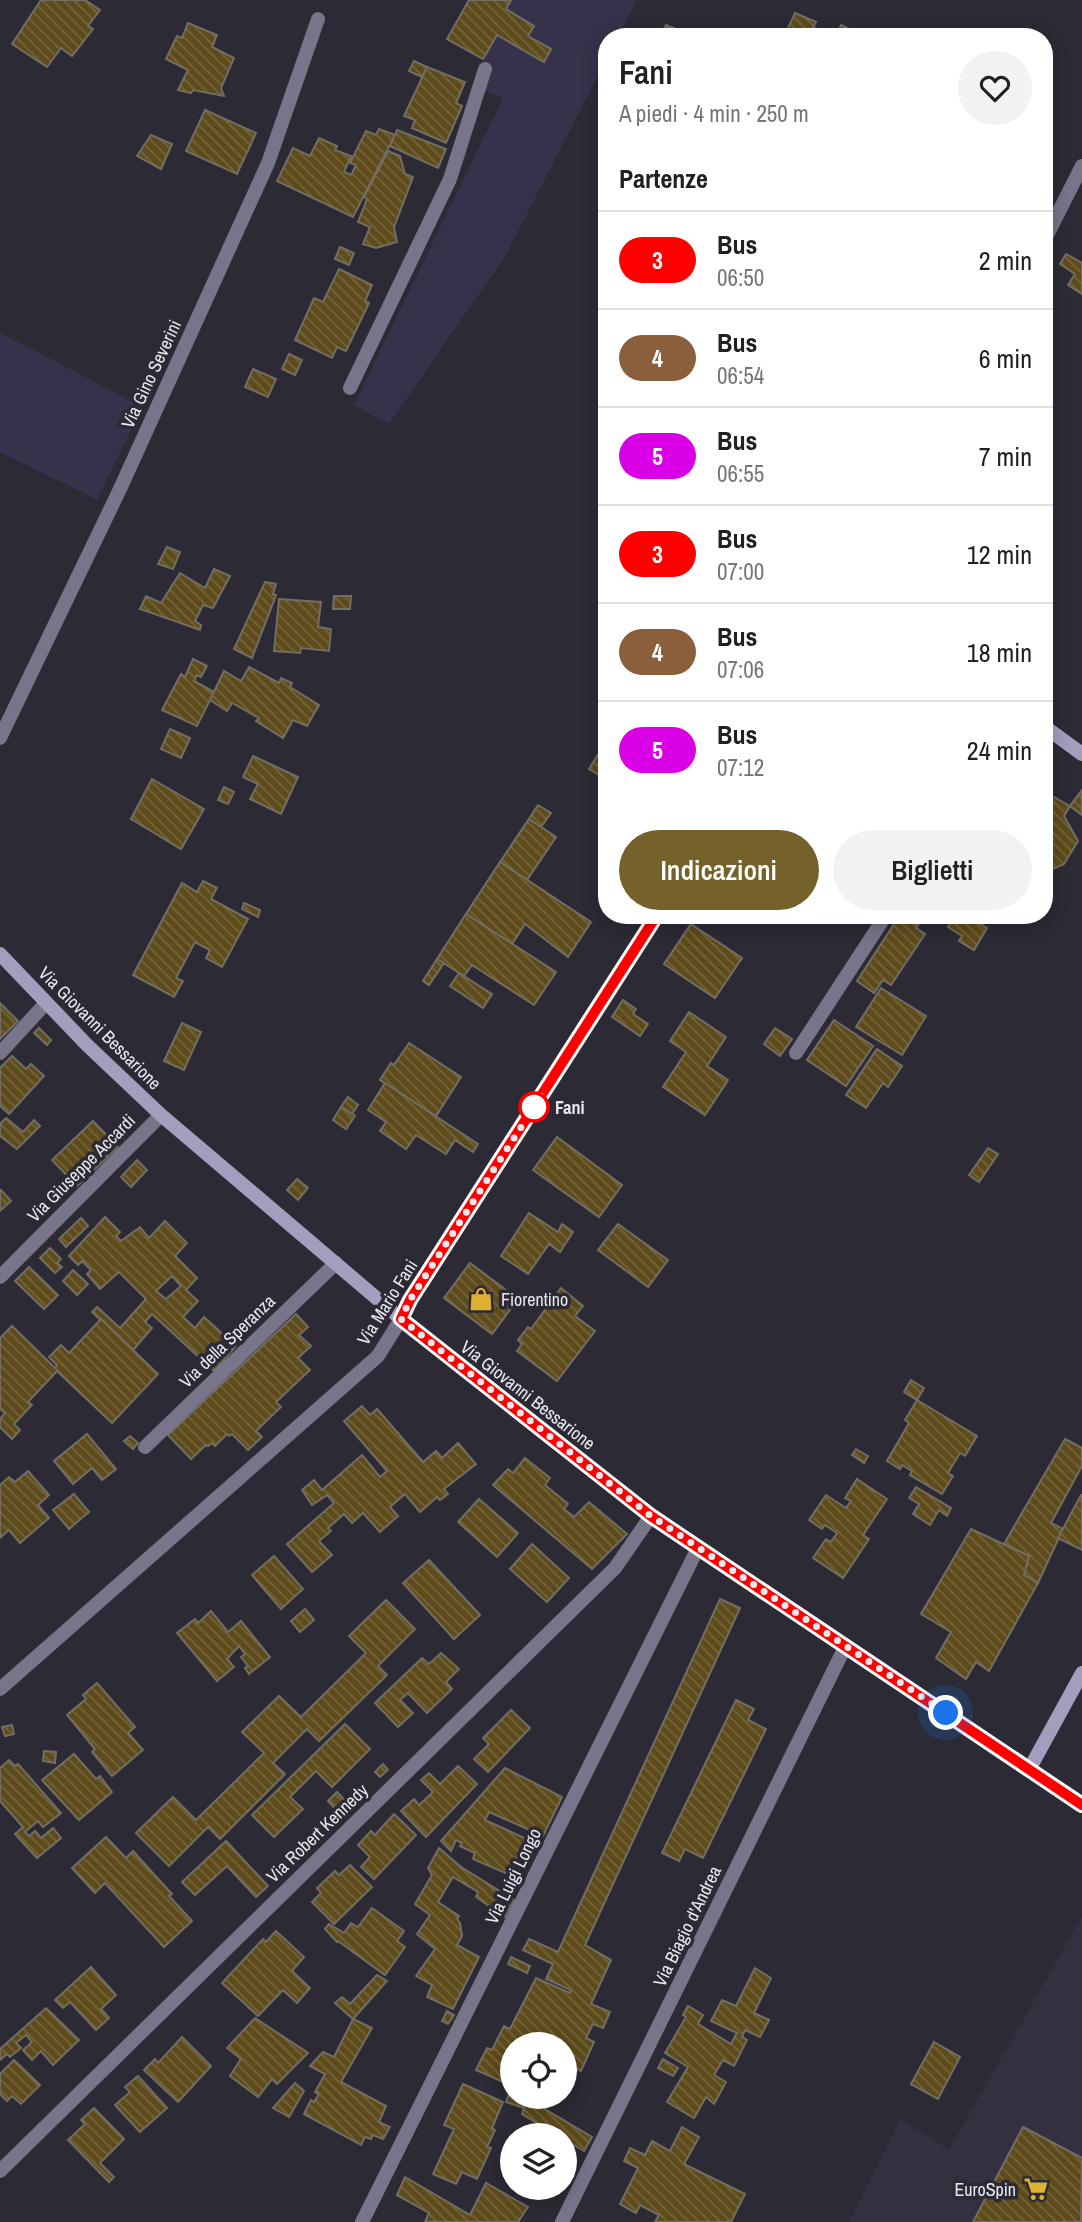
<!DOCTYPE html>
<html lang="it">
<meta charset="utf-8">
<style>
body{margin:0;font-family:"Archivo Narrow",sans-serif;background:#f2f2f2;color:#202124;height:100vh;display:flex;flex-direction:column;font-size:26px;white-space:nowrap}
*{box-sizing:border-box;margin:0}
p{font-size:23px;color:#757577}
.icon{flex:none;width:38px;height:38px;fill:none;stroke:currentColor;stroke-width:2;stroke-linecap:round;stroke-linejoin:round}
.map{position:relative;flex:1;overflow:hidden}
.sheet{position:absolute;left:598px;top:28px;width:455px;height:896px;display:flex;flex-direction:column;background:#fff;border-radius:28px;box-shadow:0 4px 18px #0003}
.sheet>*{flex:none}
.badge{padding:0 14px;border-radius:23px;font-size:24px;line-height:46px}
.fabs{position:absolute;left:500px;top:2032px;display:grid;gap:14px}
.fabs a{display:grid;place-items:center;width:77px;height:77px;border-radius:50%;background:#fff;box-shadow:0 4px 18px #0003;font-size:35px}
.you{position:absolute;width:35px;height:35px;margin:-18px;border:5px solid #fff;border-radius:50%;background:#1a73e8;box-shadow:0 0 0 10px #1a73e833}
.map>.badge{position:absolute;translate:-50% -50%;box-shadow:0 0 0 4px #fff}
h2{padding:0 21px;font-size:26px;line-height:63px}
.round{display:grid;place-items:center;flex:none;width:74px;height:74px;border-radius:37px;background:#f2f2f2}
.headline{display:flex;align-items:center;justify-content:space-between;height:119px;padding:0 21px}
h1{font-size:33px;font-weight:600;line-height:52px}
.button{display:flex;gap:14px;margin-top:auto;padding:14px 21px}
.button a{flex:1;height:80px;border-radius:42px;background:#75622b;color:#fff;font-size:28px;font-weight:600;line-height:80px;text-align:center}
.button a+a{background:#f2f2f2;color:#202124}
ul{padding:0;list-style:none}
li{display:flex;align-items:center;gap:21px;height:98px;padding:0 21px;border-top:2px solid #e0e0e0}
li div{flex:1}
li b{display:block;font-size:26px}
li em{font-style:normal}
li .badge{min-width:77px;font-weight:700;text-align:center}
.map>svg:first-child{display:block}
.built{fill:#343040}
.grass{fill:#37324b}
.building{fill:url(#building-back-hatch);stroke:#726e63;stroke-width:2;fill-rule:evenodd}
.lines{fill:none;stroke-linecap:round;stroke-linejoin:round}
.street{stroke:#787489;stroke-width:14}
.secondary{stroke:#a39dbe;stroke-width:14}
.line-casing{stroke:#fff;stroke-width:16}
.line{stroke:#f00;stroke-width:10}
.walk{stroke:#e9e8ef;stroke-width:7;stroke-dasharray:0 12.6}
.stop-dot{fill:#fff;stroke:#f00;stroke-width:3.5}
.labels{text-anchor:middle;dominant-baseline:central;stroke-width:7;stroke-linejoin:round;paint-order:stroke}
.street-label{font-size:18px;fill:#e9e8ef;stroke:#2c2a34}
.stop-label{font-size:18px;font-weight:bold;fill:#e9e8ef;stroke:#2c2a34;text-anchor:start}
.poi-label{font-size:18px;fill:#e9e8ef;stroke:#2c2a34;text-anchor:start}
</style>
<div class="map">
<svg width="1082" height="2222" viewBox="0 0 1082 2222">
<defs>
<pattern id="building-back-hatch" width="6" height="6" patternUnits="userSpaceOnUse" patternTransform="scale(1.75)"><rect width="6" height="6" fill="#5e4b1b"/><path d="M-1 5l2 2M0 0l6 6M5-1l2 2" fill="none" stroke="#75653c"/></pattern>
</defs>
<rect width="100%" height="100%" fill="#2c2a34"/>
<path class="built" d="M1082 1917V2222H849L900 2119 949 2149Z"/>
<g class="grass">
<path d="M511 0H637L618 37H607V58L506 255 389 424 354 405 503 98 479 88 485 69 483 59 497 35 544 61 551 49 528 36 506 9Z"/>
<path d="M0 332 142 407 97 500 0 452Z"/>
</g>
<g class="building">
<path d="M41 0H85L100 10 88 26 93 29 72 56 61 48 47 67 12 44Z"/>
<path d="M469 0H511L506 9 534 26 528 36 551 49 544 62 497 35 483 59 447 39Z"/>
<path d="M795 13 816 22 813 27 834 37H784Z"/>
<path d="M188 23 217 35 212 47 234 58 221 88 224 96 193 90 191 93 178 90 188 70 166 59 177 36 182 38Z"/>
<path d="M666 25 690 35 689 37H660Z"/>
<path d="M841 25 853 31 850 37H836Z"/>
<path d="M414 61 427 67 422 77 409 71Z"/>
<path d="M427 67 465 82 456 103 462 106 446 143 412 128 415 120 404 116Z"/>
<path d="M205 110 256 133 237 174 186 151Z"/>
<path d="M379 129 395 135 353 217 277 181 293 148 310 156 319 138 337 146 335 150 351 156 344 172 351 175 356 165 350 163 366 131 376 135Z"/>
<path d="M397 130 446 149 438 168 390 146Z"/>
<path d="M151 135 172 144 161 169 137 156Z"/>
<path d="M388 151 400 156 405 174 413 177 394 227 397 242 376 248 363 244 370 227 358 222 367 199 364 197Z"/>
<path d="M340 247 354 253 349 265 335 259Z"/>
<path d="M1066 254 1082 263V294L1068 285 1075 274 1060 264Z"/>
<path d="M339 269 372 285 365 301 369 303 346 351 337 347 332 358 295 340 314 298 323 302Z"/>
<path d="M289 354 302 360 295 375 282 369Z"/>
<path d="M253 369 276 379 268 397 245 387Z"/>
<path d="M167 547 180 552 173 569 158 564Z"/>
<path d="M214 569 230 576 213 608 203 605 195 621 201 625 200 630 140 609 146 596 161 603 180 573 205 588Z"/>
<path d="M265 582 276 584 273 594 276 595 252 658 234 649Z"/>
<path d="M334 596H351L350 609H333Z"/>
<path d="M279 599 321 602 318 627 331 629 329 651 301 648 300 653 274 651Z"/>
<path d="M193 659 207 666 201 677 197 675 194 681 214 692 197 726 162 710 181 674 185 677Z"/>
<path d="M249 667 279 683 281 678 292 683 290 687 319 705 307 726 293 720 283 738 256 721 259 718 232 703 227 711 210 700 224 671 241 681Z"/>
<path d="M170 729 190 738 181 758 161 749Z"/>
<path d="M607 740V780L589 769Z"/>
<path d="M253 756 298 777 281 814 250 799 258 784 243 777Z"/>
<path d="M152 779 204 809 181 849 131 819Z"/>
<path d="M224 787 234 792 228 804 218 800Z"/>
<path d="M1082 790V815L1070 806Z"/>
<path d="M1045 792 1070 806 1064 816 1078 841 1064 864 1046 872 1045 852 1053 839 1045 835Z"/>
<path d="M538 805 551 813 541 827 529 819Z"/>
<path d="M529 819 556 837 527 880 500 862Z"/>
<path d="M500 862 591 922 568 957 525 924 512 944 466 914Z"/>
<path d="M203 881 217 888 211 899 248 919 222 967 206 958 210 950 195 942 176 978 183 981 174 997 133 975 182 883 197 892Z"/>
<path d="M244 903 260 910 258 917 242 909Z"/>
<path d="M466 914 556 972 534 1005 472 965 464 976 437 959Z"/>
<path d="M900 915H925L916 928 925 934 891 985 883 980 874 993 857 981Z"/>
<path d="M956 915H977L974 920 987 928 974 950 959 941 962 936 948 927Z"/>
<path d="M691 924 742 958 715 998 664 964Z"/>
<path d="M437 959 444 963 429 985 423 981Z"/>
<path d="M459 973 492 994 483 1008 450 986Z"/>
<path d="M881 988 926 1016 902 1055 856 1027Z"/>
<path d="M623 1000 636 1009 633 1014 648 1024 640 1036 612 1017Z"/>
<path d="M0 1003 18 1021 0 1039Z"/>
<path d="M689 1012 726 1037 707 1066 728 1080 705 1115 663 1087 686 1052 670 1041Z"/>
<path d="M834 1020 873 1046 846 1086 807 1060Z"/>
<path d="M182 1023 201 1032 184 1070 164 1061Z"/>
<path d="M39 1028 51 1040 47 1045 34 1033Z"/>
<path d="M775 1028 792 1039 780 1056 764 1044Z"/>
<path d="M409 1043 461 1077 436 1116 380 1080 391 1063 394 1065Z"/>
<path d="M877 1049 902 1066 888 1087 883 1083 866 1108 846 1095Z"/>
<path d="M12 1056 26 1069 31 1064 44 1076 9 1114 0 1106V1068Z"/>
<path d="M385 1083 478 1144 473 1152 455 1140 446 1154 416 1135 406 1149 380 1131 386 1122 368 1110Z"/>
<path d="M348 1097 358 1105 352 1114 341 1107Z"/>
<path d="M341 1107 355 1116 346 1129 333 1120Z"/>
<path d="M6 1118 23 1132 34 1120 40 1126 17 1149 0 1136V1124Z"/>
<path d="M93 1121 118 1147 77 1186 52 1160Z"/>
<path d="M557 1137 622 1185 599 1217 533 1170Z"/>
<path d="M988 1148 998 1154 979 1182 969 1175Z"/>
<path d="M137 1160 147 1170 131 1187 121 1177Z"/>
<path d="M297 1179 308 1188 298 1200 287 1190Z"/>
<path d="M1 1190 11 1201 0 1211V1191Z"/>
<path d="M529 1213 558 1232 562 1224 573 1232 560 1252 549 1244 528 1274 501 1256Z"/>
<path d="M105 1217 120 1232 116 1236 121 1241 140 1227 149 1238 165 1221 187 1243 175 1256 197 1278 186 1290 198 1301 183 1317 195 1328 204 1317 236 1346 214 1371 152 1314 145 1322 152 1328 133 1350 92 1312 97 1307 120 1328 146 1299 119 1272 100 1289 87 1274 91 1270 82 1261 78 1265 69 1256ZM172 1276 181 1286 166 1299 156 1291Z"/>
<path d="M81 1218 88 1226 66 1247 59 1239Z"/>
<path d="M618 1224 668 1260 648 1287 598 1250Z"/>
<path d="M50 1248 61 1259 57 1263 62 1267 55 1273 40 1258Z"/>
<path d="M470 1263 518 1299 492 1334 444 1298Z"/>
<path d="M29 1267 58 1295 44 1309 15 1281Z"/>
<path d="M73 1270 88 1284 77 1295 63 1281Z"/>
<path d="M561 1288 583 1306 575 1316 595 1331 557 1381 517 1351 522 1344 518 1340 528 1327 531 1329Z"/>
<path d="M296 1314 308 1327 299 1335 311 1346 298 1358 310 1370 276 1402 281 1407 256 1431 262 1437 248 1450 232 1434 229 1436 227 1434 215 1446 212 1443 208 1446 206 1445 191 1459 168 1435Z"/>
<path d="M101 1319 158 1374 112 1423 57 1371 28 1402 32 1405 14 1424 20 1430 12 1439 0 1427V1419L5 1413 0 1409V1338L12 1326 55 1368 57 1365 49 1357 61 1345 69 1353Z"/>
<path d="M911 1380 924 1388 917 1400 904 1392Z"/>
<path d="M917 1400 977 1436 965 1456 960 1453 948 1473 953 1476 942 1494 910 1475 912 1471 902 1465 900 1469 887 1461 909 1423 905 1420Z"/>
<path d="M362 1406 370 1415 377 1409 423 1462 436 1451 442 1458 458 1443 476 1464 444 1489 448 1494 440 1500 437 1497 420 1512 405 1494 390 1507 398 1516 380 1532 363 1513 352 1523 344 1514 328 1528 331 1531 319 1541 332 1555 312 1572 287 1544 334 1503 327 1495 312 1505 302 1490 314 1480 322 1490 362 1455 380 1477 387 1471 344 1421Z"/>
<path d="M87 1434 116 1469 102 1480 92 1468 73 1484 54 1461Z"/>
<path d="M130 1436 138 1443 133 1449 124 1441Z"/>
<path d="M1065 1439 1082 1448V1466L1051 1523 1063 1529 1038 1583 1024 1575 1029 1556 1004 1544Z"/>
<path d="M856 1449 868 1456 864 1463 852 1455Z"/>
<path d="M525 1458 550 1478 545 1485 568 1504 564 1509 574 1517 589 1502 627 1534 592 1569 493 1485 508 1469 513 1473Z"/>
<path d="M28 1471 49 1495 38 1505 49 1518 20 1543 9 1530 0 1538V1485L9 1477 15 1482Z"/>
<path d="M857 1479 887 1499 863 1535 869 1539 843 1578 813 1558 826 1539 831 1542 837 1533 825 1525 822 1529 809 1520 826 1495 846 1508 851 1501 845 1498Z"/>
<path d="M916 1487 951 1508 947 1516 939 1510 930 1525 913 1514 919 1504 909 1498Z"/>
<path d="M74 1494 89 1512 69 1529 53 1510Z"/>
<path d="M1081 1495H1082V1550L1058 1538Z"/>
<path d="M479 1499 518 1533 497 1557 458 1522Z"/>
<path d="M971 1529 1029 1556 1024 1575 1038 1583 989 1671 976 1662 966 1679 936 1658 951 1632 921 1614Z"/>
<path d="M532 1544 569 1578 547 1602 510 1569Z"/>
<path d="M274 1556 303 1589 281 1609 252 1575Z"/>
<path d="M429 1560 480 1615 454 1639 403 1583Z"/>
<path d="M720 1599 740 1608 585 1945 611 1960 591 2004 610 2012 603 2028 593 2024 586 2038 594 2042 581 2071 565 2064V2044H513V2096H551L545 2109 592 2137 584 2151 565 2140V2135H557L522 2114 524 2108 506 2102 512 2086 476 2070 487 2048 492 2050 504 2026 510 2029 536 1978 570 1993 571 1990 546 1979 553 1964 523 1950 529 1939 558 1952Z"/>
<path d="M386 1600 415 1629 378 1666 387 1675 319 1741 307 1729 273 1763 285 1774 220 1839 208 1827 169 1866 136 1833 173 1797 196 1820 264 1753 242 1732 279 1696 301 1717 366 1653 349 1636Z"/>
<path d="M305 1609 314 1620 300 1632 291 1621Z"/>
<path d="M211 1611 228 1632 241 1621 270 1657 249 1674 245 1668 248 1666 241 1657 245 1654 239 1646 227 1659 234 1667 217 1681 177 1633 195 1619 198 1623Z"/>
<path d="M441 1653 459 1669 446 1682 452 1689 427 1713 408 1693 400 1700 413 1713 398 1727 375 1703 422 1658 429 1664Z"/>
<path d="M97 1683 135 1727 128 1733 143 1750 112 1776 92 1752 95 1749 67 1715 86 1699 83 1695Z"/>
<path d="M736 1700 754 1709 748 1720 766 1729 703 1858 685 1849 679 1861 662 1853Z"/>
<path d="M511 1710 530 1728 488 1772 474 1759 489 1744 483 1738Z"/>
<path d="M345 1724 370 1749 332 1787 316 1771 290 1797 303 1809 274 1837 252 1815Z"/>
<path d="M12 1725 14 1734 5 1736 2 1727Z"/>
<path d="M44 1751 56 1752 55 1763 43 1761Z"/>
<path d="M74 1754 96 1779 100 1776 112 1792 79 1820 42 1780Z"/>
<path d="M9 1760 15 1766 18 1764 61 1813 43 1827 38 1821 25 1832 29 1836 35 1831 41 1838 53 1828 61 1838 37 1858 15 1834 23 1827 0 1801V1768Z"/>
<path d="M383 1764 388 1770 380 1777 375 1772Z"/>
<path d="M458 1766 477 1784 426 1837 401 1811 414 1799 419 1805 433 1792 421 1780 429 1773 440 1784Z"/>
<path d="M505 1768 562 1797 543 1836 489 1812 485 1820 531 1841 525 1855 519 1852 510 1875 473 1859 475 1853 460 1846 462 1843 456 1840 451 1851 441 1841Z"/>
<path d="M337 1792 350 1806 341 1815 328 1801Z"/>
<path d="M394 1814 416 1835 374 1879 361 1867 370 1857 358 1845 371 1831 375 1835Z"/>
<path d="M106 1837 126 1858 133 1851 172 1894 169 1896 192 1921 164 1947 105 1883 95 1893 72 1868Z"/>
<path d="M226 1841 268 1886 256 1897 227 1866 195 1895 182 1882Z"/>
<path d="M439 1848 461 1867 514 1900 505 1917 476 1897 478 1892 453 1877 438 1902 459 1916 457 1919 460 1923 462 1936 457 1945 479 1957 453 2009 427 1997 432 1985 416 1976 435 1949 417 1934 430 1915 415 1904 432 1875 428 1868Z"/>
<path d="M350 1865 372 1887 334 1924 312 1902 321 1893 317 1888 335 1871 339 1875Z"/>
<path d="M372 1908 404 1931 397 1941 405 1947 385 1975 338 1941 337 1942 325 1929 329 1924 344 1933 351 1923 358 1927Z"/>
<path d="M276 1931 304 1957 292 1971 310 1988 297 2003 283 1990 258 2016 222 1983 263 1939 266 1942Z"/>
<path d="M511 1957 530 1966 527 1973 508 1964Z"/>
<path d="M91 1967 116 1995 101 2009 109 2018 96 2030 70 2002 63 2008 55 2000Z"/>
<path d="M755 1968 771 1978 754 2013 769 2020 760 2037 745 2030 742 2037 747 2040 734 2066 723 2060 714 2075 726 2082 714 2104 706 2097 694 2118 667 2102 688 2067 665 2053 686 2017 683 2015 688 2006 703 2015 698 2024 731 2044 737 2033 711 2021 722 2000 736 2006Z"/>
<path d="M377 1975 387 1981 353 2019 335 2003 342 1997 350 2004Z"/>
<path d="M46 2008 79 2040 53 2065 41 2051 32 2060 23 2050 32 2042 26 2035 16 2043 21 2048 10 2057 7 2054 0 2060V2049Z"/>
<path d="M447 2011 454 2015 448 2024 442 2021Z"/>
<path d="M255 2018 308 2053 277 2084 272 2079 258 2097 230 2076 241 2059 227 2048Z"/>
<path d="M353 2019 372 2028 341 2082 386 2106 379 2122 390 2127 383 2139 373 2135 371 2139 365 2137 361 2145 304 2114 311 2100 314 2102 319 2094 315 2092 325 2074 310 2066 323 2052 334 2057Z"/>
<path d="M182 2037 211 2066 178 2102 144 2070 155 2059 158 2063Z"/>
<path d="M934 2042 960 2057 938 2099 911 2084Z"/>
<path d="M663 2059 678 2068 673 2076 658 2068Z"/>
<path d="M14 2060 40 2085 21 2104 12 2096 7 2101 0 2094V2074Z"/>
<path d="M138 2076 167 2108 140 2132 115 2105 130 2092 125 2087Z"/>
<path d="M295 2083 304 2091 289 2117 273 2108Z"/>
<path d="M463 2084 503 2102 492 2128 495 2130 487 2147 491 2148 477 2179 462 2172 456 2184 433 2174 454 2129 444 2125Z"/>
<path d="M94 2108 124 2139 100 2163 114 2177 109 2182 68 2140 85 2124 81 2120Z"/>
<path d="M682 2127 699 2137 684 2164 745 2194 731 2222H655L659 2215 640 2205 636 2213 620 2204 638 2168 624 2161 630 2148 645 2155 652 2141 670 2151Z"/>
<path d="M1023 2127 1082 2158 1081 2222H973Z"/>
<path d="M405 2177 470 2215 486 2183 528 2207 518 2222H425L429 2213 397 2195Z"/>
</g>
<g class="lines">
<g class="street">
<path d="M1045 239 1082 166"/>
<path d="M350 388 450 179 485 69"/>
<path d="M0 738 120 489 268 163 318 19"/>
<path d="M0 1053 46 1003"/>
<path d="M796 1053 886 915"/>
<path d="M0 1277 161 1115"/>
<path d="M145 1447 336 1263"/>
<path d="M0 1689 378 1356 401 1319"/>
<path d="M0 2171 615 1568 651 1516"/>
<path d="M362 2222 698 1548"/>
<path d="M562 2222 845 1647"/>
</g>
<g class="secondary">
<path d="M1045 727 1082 754"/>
<path d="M0 954 87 1045 161 1115 401 1319 544 1433 651 1516 1082 1804"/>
<path d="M401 1319 410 1300 656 915"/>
<path d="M1030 1768 1082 1673"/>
</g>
</g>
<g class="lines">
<g class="line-casing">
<path id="line" d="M657 915 410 1300 401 1319 651 1516 1082 1805"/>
</g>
<use href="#line" class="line"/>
<path class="walk" d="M534 1107 541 1096 410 1300 401 1319 651 1516 946 1713"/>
</g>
<defs>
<g id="shop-bare" transform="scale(1.89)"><path d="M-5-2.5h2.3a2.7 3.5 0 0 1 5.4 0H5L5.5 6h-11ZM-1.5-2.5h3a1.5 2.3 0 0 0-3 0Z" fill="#deb133" stroke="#2c2a34" stroke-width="2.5" paint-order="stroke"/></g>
<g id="supermarket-bare" transform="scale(1.89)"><path d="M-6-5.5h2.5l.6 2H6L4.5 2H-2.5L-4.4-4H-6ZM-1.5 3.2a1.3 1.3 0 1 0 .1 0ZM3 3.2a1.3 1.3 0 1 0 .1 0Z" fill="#deb133" stroke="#2c2a34" stroke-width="2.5" paint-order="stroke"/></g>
</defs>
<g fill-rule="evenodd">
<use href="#shop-bare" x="481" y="1299"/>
<use href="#supermarket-bare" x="1036" y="2189"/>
</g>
<circle class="stop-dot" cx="534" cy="1107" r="14"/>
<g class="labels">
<g class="street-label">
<text transform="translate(151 374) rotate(-65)">Via Gino Severini</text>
<text transform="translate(100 1028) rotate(45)">Via Giovanni Bessarione</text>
<text transform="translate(81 1168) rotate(-45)">Via Giuseppe Accardi</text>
<text transform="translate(387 1302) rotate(-58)">Via Mario Fani</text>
<text transform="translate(227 1341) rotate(-44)">Via della Speranza</text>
<text transform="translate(528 1395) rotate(38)">Via Giovanni Bessarione</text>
<text transform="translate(317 1833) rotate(-44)">Via Robert Kennedy</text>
<text transform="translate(513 1876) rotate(-64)">Via Luigi Longo</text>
<text transform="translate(687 1926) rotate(-64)">Via Biagio d'Andrea</text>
</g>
<g class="stop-label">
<text x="555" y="1107">Fani</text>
</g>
<g class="poi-label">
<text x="501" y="1299">Fiorentino</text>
<text x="1016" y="2189" text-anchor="end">EuroSpin</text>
</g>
</g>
</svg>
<div class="fabs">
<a><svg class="icon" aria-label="locate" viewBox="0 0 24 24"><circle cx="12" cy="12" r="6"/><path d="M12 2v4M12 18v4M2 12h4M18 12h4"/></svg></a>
<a><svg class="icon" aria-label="layers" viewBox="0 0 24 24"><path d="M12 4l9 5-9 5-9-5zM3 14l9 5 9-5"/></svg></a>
</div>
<div class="you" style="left:946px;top:1713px"></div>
<section class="sheet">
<div class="headline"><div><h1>Fani</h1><p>A piedi · 4 min · 250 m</p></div><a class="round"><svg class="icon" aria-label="heart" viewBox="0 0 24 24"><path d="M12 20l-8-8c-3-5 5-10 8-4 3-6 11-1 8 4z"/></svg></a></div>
<h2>Partenze</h2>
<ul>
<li><span class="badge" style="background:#f00;color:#fff">3</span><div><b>Bus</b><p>06:50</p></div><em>2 min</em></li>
<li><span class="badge" style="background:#8b5e3c;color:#fff">4</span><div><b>Bus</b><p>06:54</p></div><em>6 min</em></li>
<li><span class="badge" style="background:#da00e5;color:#fff">5</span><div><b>Bus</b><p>06:55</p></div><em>7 min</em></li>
<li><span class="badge" style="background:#f00;color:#fff">3</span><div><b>Bus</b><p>07:00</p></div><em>12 min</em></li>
<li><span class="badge" style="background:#8b5e3c;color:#fff">4</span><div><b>Bus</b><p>07:06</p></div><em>18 min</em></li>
<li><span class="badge" style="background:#da00e5;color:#fff">5</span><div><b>Bus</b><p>07:12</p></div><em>24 min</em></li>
</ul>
<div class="button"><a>Indicazioni</a><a>Biglietti</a></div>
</section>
</div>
